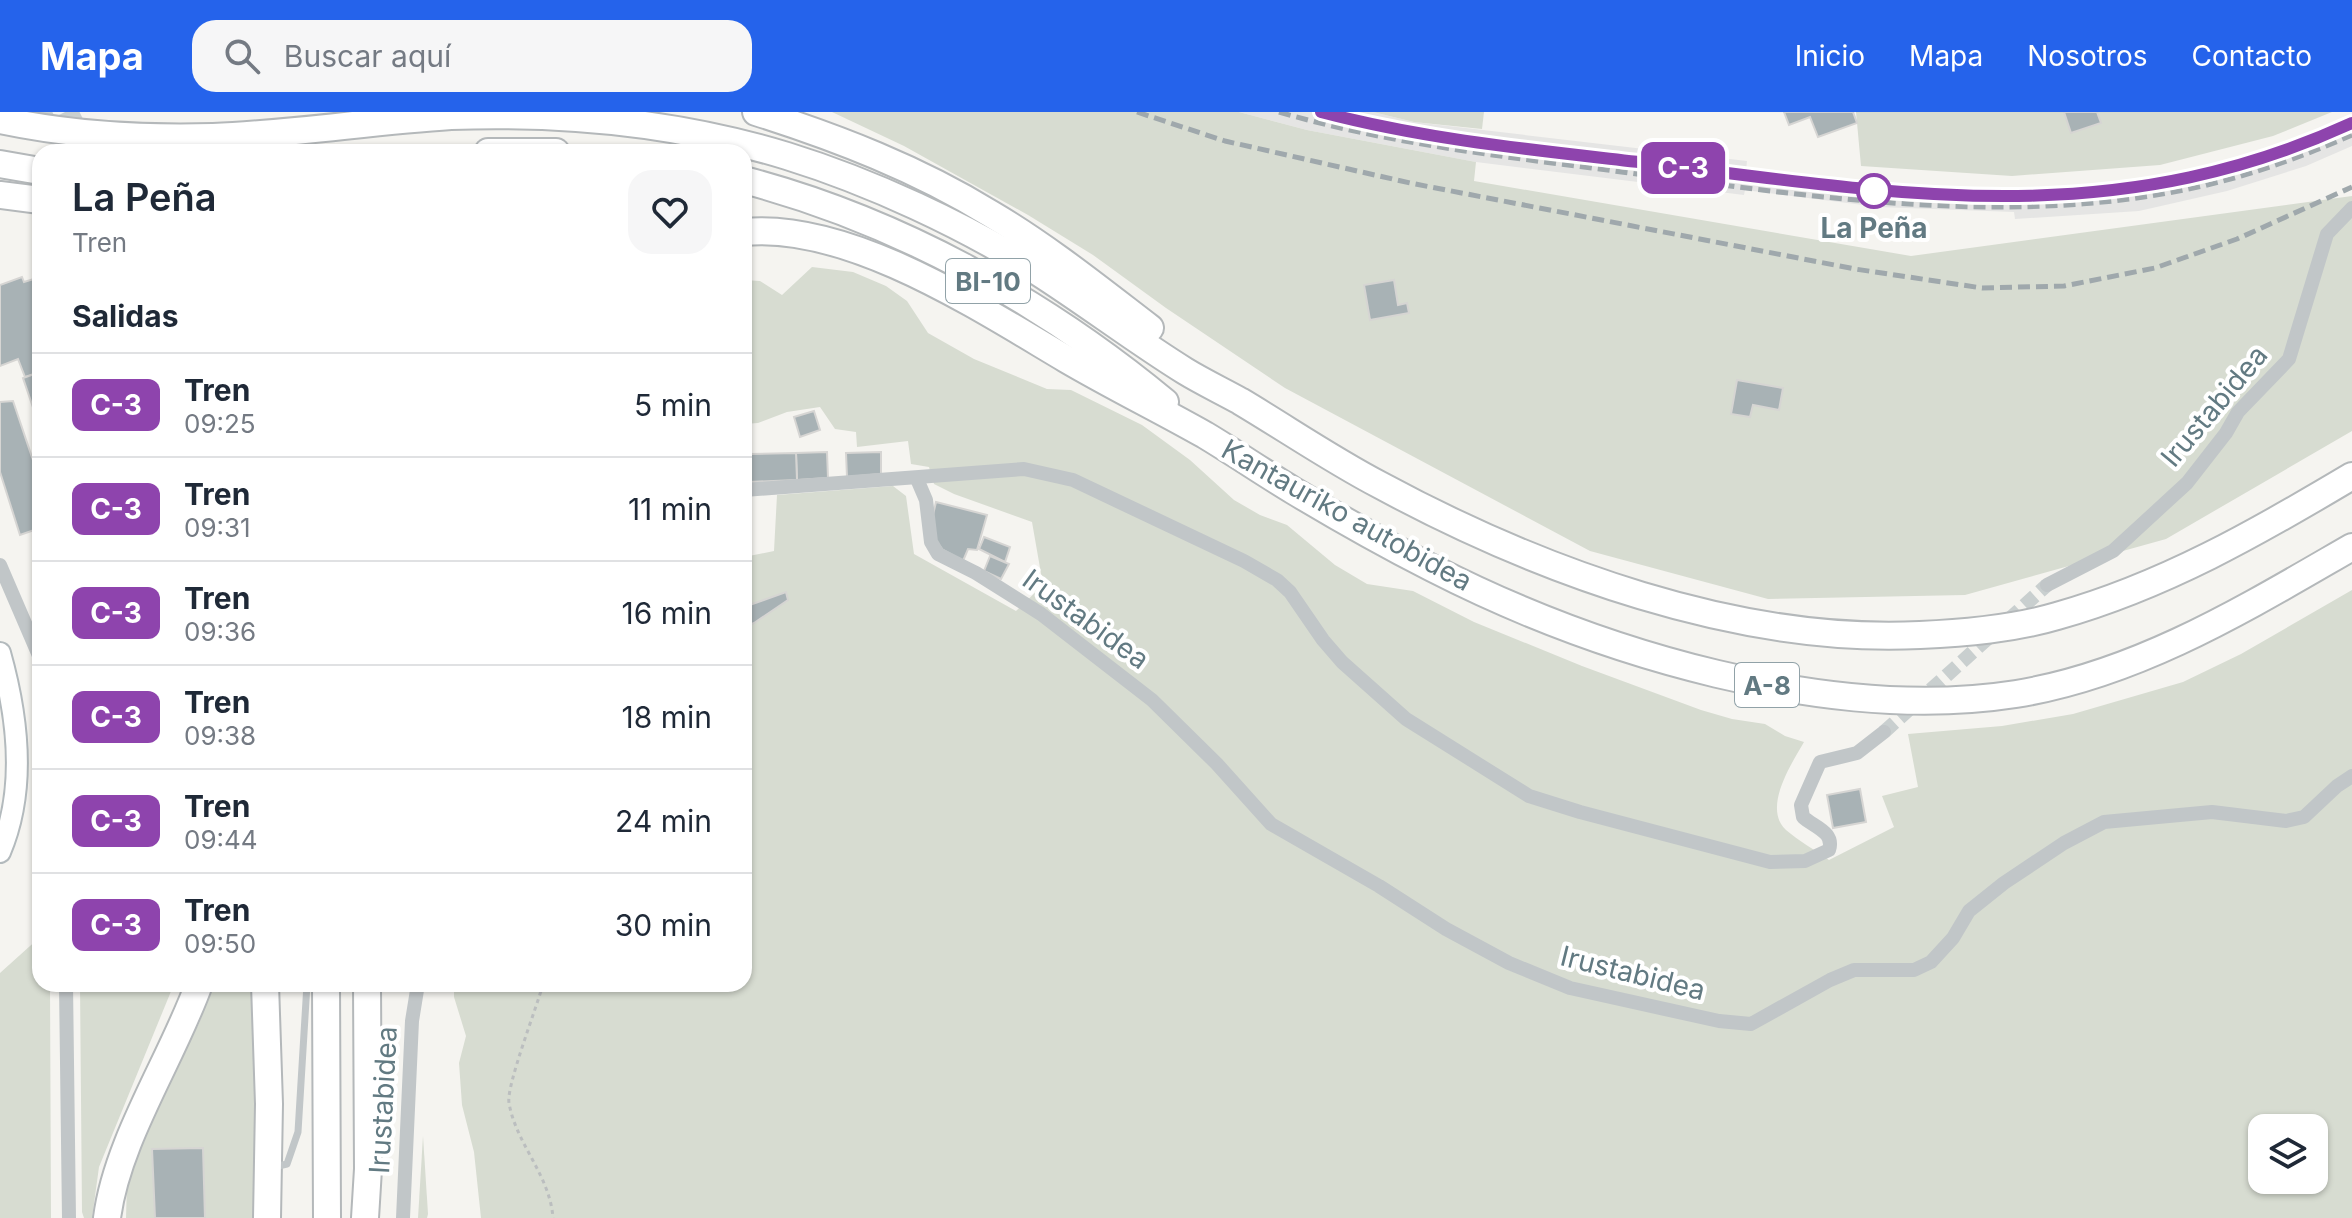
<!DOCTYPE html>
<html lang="es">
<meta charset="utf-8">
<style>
body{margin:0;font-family:Inter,sans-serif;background:#f6f6f7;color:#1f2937;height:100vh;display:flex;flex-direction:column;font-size:30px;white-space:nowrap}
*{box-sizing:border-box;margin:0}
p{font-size:26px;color:#747a83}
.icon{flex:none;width:44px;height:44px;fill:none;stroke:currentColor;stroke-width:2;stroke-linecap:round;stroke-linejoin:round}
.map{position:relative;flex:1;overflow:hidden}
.side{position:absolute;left:32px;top:32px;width:720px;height:848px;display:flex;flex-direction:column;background:#fff;border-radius:24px;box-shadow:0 2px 6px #0004}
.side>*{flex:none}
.badge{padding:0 16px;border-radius:12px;font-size:28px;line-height:52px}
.buttons{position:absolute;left:2248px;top:1002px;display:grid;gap:16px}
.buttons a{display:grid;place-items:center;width:80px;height:80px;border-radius:16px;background:#fff;box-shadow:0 2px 6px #0004;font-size:40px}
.map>.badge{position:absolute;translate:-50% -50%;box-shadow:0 0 0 4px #fff}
h2{padding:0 40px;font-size:30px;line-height:72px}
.round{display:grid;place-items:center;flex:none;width:84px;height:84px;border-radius:24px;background:#f6f6f7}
.summary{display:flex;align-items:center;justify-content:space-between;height:136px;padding:0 40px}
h1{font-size:38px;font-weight:600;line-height:60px}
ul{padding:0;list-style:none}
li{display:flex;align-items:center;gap:24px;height:104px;padding:0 40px;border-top:2px solid #e0e1e3}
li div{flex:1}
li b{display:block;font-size:30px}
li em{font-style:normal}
li .badge{min-width:88px;font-weight:700;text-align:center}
header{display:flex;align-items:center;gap:48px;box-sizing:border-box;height:112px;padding:0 40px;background:#2563eb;color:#fff}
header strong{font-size:38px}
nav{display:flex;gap:44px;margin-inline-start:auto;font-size:28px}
.search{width:560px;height:72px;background:#f6f6f7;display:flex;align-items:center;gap:20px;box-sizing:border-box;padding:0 28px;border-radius:24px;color:#747a83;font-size:30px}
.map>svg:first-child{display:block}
.built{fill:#e5e5e4}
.green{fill:#d7dcd1;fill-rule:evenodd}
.building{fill:#a8b2b5;stroke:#d6d5d3;stroke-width:2}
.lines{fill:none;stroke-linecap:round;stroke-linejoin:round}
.street-tunnel{stroke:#c9cfcf;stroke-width:14;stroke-dasharray:14 7;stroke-linecap:butt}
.highway-tunnel{stroke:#c9cfcf;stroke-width:26;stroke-dasharray:26 13;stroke-linecap:butt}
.secondary-casing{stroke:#b3babd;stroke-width:24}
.highway-casing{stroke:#b4b8ba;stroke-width:30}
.path{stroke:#bbbebf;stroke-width:3;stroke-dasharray:4 4;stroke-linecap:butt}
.lane{stroke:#c1c6c8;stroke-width:7}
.street{stroke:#c1c6c8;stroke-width:14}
.secondary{stroke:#fff;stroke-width:20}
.highway{stroke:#fff;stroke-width:26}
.rail{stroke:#9fa8ac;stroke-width:5;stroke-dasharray:12 6;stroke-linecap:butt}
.line-casing{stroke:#fff;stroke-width:18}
.line{stroke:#8e44ad;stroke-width:12}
.stop-dot{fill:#fff;stroke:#8e44ad;stroke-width:4}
.labels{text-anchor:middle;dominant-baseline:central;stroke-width:8;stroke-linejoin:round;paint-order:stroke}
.shield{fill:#fff;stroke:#91a2a8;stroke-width:2}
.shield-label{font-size:26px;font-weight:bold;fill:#627a82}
.stop-label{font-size:28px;font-weight:bold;fill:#627a82;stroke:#fff}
.street-label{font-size:28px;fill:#627a82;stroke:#fff}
</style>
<header>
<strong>Mapa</strong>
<div class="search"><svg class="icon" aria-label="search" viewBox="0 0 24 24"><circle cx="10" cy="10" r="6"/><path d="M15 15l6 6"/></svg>Buscar aquí</div>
<nav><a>Inicio</a><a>Mapa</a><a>Nosotros</a><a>Contacto</a></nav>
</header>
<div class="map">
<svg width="2352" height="1106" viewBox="0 0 2352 1106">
<rect width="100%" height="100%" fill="#f5f4f0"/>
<path class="built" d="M1239 0H1373L1414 10 1747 49 1746 59 1976 81H2014V76L2077 73 2176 64 2240 48 2308 23 2352 2V34L2306 54 2227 79 2139 99 2015 107 2014 100 1879 95 1745 78 1744 83 1476 50 1307 18Z"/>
<g class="green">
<path d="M832 0H1239L1307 18 1476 50 1474 69 1911 144 2352 84V319L2166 427 1965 483 1768 487 1590 439 1285 276 1166 196 1093 143 1028 103 904 34Z"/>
<path d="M1373 0H1484L1482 17 1414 10Z"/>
<path d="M1856 0H2332L2273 24 2160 53 2012 64 1861 54Z"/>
<path d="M812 155 853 160 886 174 907 189 928 221 974 247 1047 277 1071 278 1142 313 1190 348 1234 388 1260 403 1287 413 1335 453 1367 472 1413 479 1474 510 1582 554 1701 598 1732 607 1765 612 1785 624 1804 630C1792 651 1762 696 1786 718 1799 729 1815 738 1829 748L1894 715 1882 684 1918 675 1908 622 2002 614 2073 602 2183 570 2241 542 2352 478V1106H481L474 1040 462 993 459 951 466 924 454 885V872H744V445L774 439 777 383 893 374 906 384 914 442 1016 499 1043 473 1032 410 954 382 934 372 929 355 911 352 908 329 857 335 856 320 835 317 820 295 787 300 758 311 744 312V168L760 169 782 183ZM2262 1016H2314V1068H2262Z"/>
<path d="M40 825V872H50L51 1106H0V861Z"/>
<path d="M80 872H174L99 1055 92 1106H84L82 1100Z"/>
<path d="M213 872H255V1106H126L127 1069 143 1028 200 909Z"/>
<path d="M423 1024 428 1102 427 1106H418Z"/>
</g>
<g class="building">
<path d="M1784 0H1853L1857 11 1818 25 1810 5 1789 13Z"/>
<path d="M2064 0H2097L2101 11 2071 21Z"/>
<path d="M22 165 24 170 40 165V260L25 265 18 247 0 254V173Z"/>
<path d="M1394 168 1398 193 1407 191 1409 201 1370 208 1364 173Z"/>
<path d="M40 260V316L23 266Z"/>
<path d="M1737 268 1783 276 1779 298 1753 293 1750 305 1731 302Z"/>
<path d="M13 289 40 369V416L20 423 0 360V290Z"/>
<path d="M814 299 820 318 800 325 794 305Z"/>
<path d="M827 340 828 366 797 368 796 341Z"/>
<path d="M881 340V362L847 365 846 341Z"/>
<path d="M796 341 797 368 749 370V342Z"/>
<path d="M744 389H748L747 428 744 429Z"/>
<path d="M936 390 987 403 977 438 968 437 963 449 943 438 936 429 933 403Z"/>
<path d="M984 425 1010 435 1005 450 979 437Z"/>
<path d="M990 444 1009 452 1001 467 984 459Z"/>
<path d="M786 480 788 488 754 511 744 515V495Z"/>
<path d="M1860 677 1866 710 1833 716 1827 683Z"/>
<path d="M203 1036 205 1106H155L152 1037Z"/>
</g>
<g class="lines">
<path class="street-tunnel" d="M1884 620 2047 473"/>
<g class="highway-tunnel">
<path d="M38 0 57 40"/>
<path d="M65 0 85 40"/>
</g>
<g class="secondary-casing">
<path id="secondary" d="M0 541C18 605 27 677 0 740"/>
</g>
<g class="highway-casing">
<g id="highway">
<path d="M756 0C838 26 918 57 991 102 1047 135 1099 177 1150 216"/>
<path d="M0 8C70 23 142 27 213 25 292 22 372 9 451 4 564 0 679 11 787 44 871 70 964 113 1038 160 1088 192 1135 228 1185 259 1203 270 1222 279 1240 289 1287 317 1332 348 1380 373 1539 459 1738 532 1920 523 1966 521 2013 517 2057 504 2164 474 2258 420 2352 364"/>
<path d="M488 40H556"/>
<path d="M0 52 40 59"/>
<path d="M744 68C897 108 1043 189 1165 290"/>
<path d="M0 83 40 88"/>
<path d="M744 120C849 110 978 195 1066 247 1112 274 1159 297 1205 323 1235 341 1264 361 1294 379 1339 406 1385 432 1432 456 1598 541 1830 611 2016 582 2139 562 2246 496 2352 435"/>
<path d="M265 872 269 992 267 1106"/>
<path d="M326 872 327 1106"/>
<path d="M107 1106C117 1028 172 947 199 872"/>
<path d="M365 1106 368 1057 367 872"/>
</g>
</g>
<path class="path" d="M543 872C537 895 506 974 509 991 516 1032 550 1063 553 1106"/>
<path class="lane" d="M274 1055 287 1052 298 1020 307 872"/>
<g class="street">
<path d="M917 367 926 388 931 430 938 442 976 461 1041 502 1152 588 1217 652 1271 712 1379 774 1446 817 1509 851 1570 876 1719 909 1751 912 1830 868 1854 858H1914L1931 850 1953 826 1969 799 2004 771 2064 731 2104 710 2212 700 2286 709 2304 705 2337 674 2352 664"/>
<path d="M744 378 1024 357 1073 368 1244 449 1277 468 1290 480 1323 528 1342 550 1406 607 1529 684 1580 700 1770 750 1805 749 1829 738C1835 720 1814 715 1803 705L1801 693 1820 650 1857 641 1884 620"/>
<path d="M0 453 40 546"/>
<path d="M2047 473 2113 439 2187 371 2226 321 2238 300 2289 247 2327 122 2352 96"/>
<path d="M66 872 69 1106"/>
<path d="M403 1106 412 909 418 872"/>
</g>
<use href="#secondary" class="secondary"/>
<use href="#highway" class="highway"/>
<g class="rail">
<path d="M1137 0 1225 29 1410 71 1855 157 1982 176 2064 174 2155 156 2237 127 2352 75"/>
<path d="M1279 0C1395 34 1518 46 1637 62 1824 86 2017 116 2203 74 2255 62 2304 44 2352 23"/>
<path d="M1669 54 1871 78"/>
</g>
</g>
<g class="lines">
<g class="line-casing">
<path id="line" d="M1321 0C1431 29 1544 39 1656 52 1904 83 2115 120 2352 11"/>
</g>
<use href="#line" class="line"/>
</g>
<circle class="stop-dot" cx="1874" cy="79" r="16"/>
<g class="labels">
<g class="shield">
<rect x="946" y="147" width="84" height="44" rx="6"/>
<rect x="1735" y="551" width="64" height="44" rx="6"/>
</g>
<g class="shield-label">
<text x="988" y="169">BI-10</text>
<text x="1767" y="573">A-8</text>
</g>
<g class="stop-label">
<text x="1874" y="116">La Peña</text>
</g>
<g class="street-label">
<text transform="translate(2214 294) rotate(-50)">Irustabidea</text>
<text transform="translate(1347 403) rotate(29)">Kantauriko autobidea</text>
<text transform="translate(1086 507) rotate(36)">Irustabidea</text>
<text transform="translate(1633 861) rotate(14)">Irustabidea</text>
<text transform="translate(383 988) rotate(-87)">Irustabidea</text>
</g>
</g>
</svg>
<div class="buttons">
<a><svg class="icon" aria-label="layers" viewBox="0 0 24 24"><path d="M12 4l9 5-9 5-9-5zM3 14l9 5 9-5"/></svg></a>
</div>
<b class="badge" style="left:1683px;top:56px;background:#8e44ad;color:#fff">C-3</b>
<section class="side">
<div class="summary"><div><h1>La Peña</h1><p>Tren</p></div><a class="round"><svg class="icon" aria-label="heart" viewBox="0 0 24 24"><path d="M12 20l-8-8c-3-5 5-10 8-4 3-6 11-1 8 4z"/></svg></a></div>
<h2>Salidas</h2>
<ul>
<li><span class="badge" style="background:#8e44ad;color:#fff">C-3</span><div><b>Tren</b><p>09:25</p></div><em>5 min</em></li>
<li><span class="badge" style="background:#8e44ad;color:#fff">C-3</span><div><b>Tren</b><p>09:31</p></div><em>11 min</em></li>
<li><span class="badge" style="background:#8e44ad;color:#fff">C-3</span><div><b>Tren</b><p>09:36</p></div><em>16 min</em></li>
<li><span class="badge" style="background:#8e44ad;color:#fff">C-3</span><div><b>Tren</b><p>09:38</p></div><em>18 min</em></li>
<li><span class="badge" style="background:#8e44ad;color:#fff">C-3</span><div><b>Tren</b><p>09:44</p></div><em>24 min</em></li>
<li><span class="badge" style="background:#8e44ad;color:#fff">C-3</span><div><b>Tren</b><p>09:50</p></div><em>30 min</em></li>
</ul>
</section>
</div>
